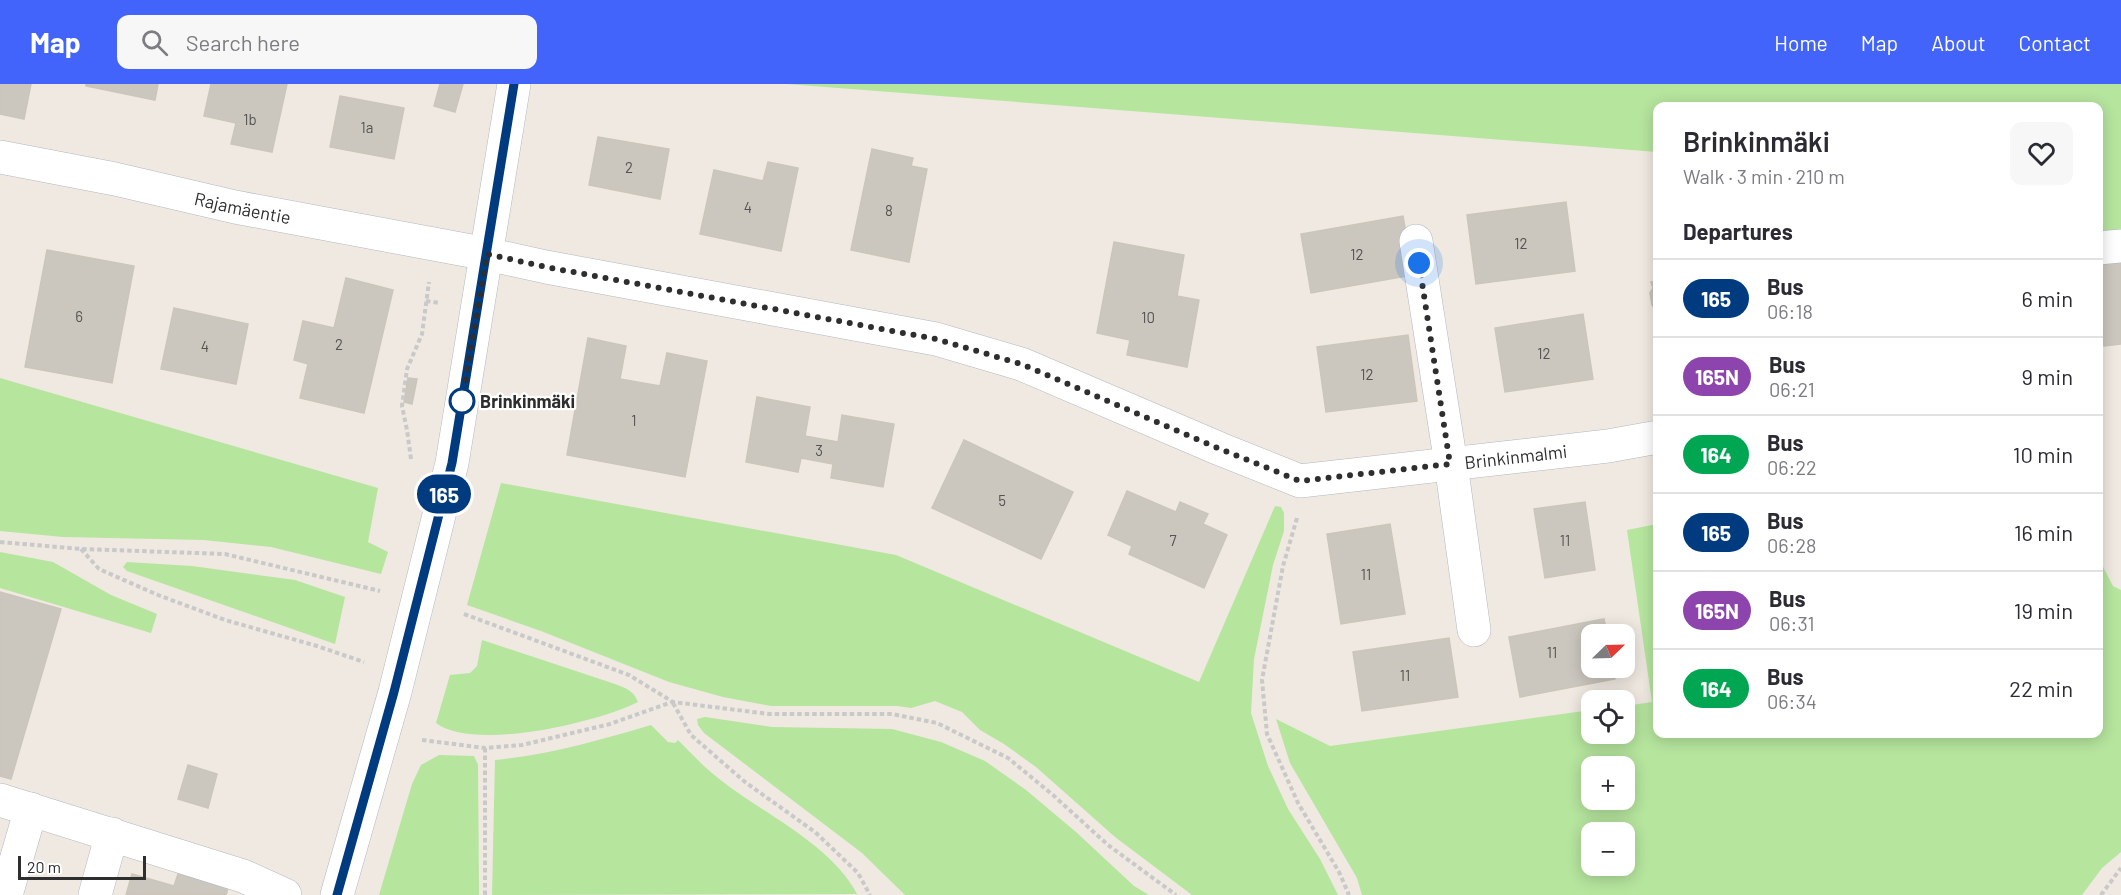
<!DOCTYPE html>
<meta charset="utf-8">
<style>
body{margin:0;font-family:Barlow,sans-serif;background:#f7f7f7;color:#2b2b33;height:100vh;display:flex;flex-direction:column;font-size:22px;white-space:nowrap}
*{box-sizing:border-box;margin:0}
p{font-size:20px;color:#7c7c81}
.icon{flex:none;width:33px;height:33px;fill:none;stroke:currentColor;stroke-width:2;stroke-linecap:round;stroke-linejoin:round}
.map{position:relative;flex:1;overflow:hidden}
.panel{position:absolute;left:1653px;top:18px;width:450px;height:636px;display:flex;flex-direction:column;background:#fff;border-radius:12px;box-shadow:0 3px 15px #0003}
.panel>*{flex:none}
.badge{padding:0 12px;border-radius:20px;font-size:21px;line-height:39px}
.needle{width:39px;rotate:67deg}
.controls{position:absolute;left:1581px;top:540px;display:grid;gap:12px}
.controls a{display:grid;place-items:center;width:54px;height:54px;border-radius:12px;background:#fff;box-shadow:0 3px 15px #0003;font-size:30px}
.scale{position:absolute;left:18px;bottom:15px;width:128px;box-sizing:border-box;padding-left:6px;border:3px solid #2e2e2e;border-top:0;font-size:16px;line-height:21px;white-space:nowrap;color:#2e2e2e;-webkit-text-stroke:4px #fff;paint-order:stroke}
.you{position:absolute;width:30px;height:30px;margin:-15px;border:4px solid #fff;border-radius:50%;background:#1a73e8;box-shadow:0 0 0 9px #1a73e833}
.map>.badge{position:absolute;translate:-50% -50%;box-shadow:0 0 0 3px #fff}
h2{padding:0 30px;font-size:22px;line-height:54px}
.round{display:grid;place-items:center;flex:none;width:63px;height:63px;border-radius:12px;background:#f7f7f7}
.head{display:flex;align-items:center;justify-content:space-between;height:102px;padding:0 30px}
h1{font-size:28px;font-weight:600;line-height:45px}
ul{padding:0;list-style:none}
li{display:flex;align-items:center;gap:18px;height:78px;padding:0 30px;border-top:2px solid #e1e1e2}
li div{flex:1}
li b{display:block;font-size:22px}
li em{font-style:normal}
li .badge{min-width:66px;font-weight:700;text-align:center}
header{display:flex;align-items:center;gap:36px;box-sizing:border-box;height:84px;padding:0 30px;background:#4264fb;color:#fff}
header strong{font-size:28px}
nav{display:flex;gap:33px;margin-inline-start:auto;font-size:21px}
.search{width:420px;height:54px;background:#f7f7f7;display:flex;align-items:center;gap:15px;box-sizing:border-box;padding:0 21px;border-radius:12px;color:#7c7c81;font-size:22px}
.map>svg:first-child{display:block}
.green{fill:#b6e59e;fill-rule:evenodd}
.building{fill:#cbc7bf;stroke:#cbc5ba;stroke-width:1.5}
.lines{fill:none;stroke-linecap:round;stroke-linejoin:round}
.minor-casing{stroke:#b4b7c1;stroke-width:34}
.path{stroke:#c9c9c9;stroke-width:4;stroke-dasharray:4.5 3;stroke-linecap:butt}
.minor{stroke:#fff;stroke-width:33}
.line-casing{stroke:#fff;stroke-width:14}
.line{stroke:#003b80;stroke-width:9}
.walk{stroke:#2e2e2e;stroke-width:6;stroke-dasharray:0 10.8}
.stop-dot{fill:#fff;stroke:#003b80;stroke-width:3}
.labels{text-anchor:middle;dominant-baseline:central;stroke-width:4.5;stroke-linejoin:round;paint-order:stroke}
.number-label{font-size:15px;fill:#555452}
.street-label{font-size:18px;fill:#2e2e2e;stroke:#fff}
.stop-label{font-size:18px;font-weight:bold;fill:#2e2e2e;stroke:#fff;text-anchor:start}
</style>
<header>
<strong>Map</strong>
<div class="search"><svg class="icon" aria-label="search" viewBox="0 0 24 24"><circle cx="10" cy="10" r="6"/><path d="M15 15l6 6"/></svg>Search here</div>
<nav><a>Home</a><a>Map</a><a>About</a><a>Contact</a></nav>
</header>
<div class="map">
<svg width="2121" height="811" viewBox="0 0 2121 811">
<rect width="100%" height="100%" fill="#efe9e1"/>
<g class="green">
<path d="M787 0H2121V150L2099 155 2098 22H1658L1657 68Z"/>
<path d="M0 294 378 404 368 458 388 468 381 490 271 463 204 456 63 453 0 447Z"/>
<path d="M501 399 896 471 1199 598 1275 422 1281 423 1284 429V447L1273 481 1254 575 1251 629 1268 682 1288 725 1320 775 1338 811H1192L1115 753 1036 683 1004 660 980 646 962 628 935 617 911 624 897 622H771L723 613 669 598 541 547 467 521Z"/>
<path d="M1657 440 1658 650H2098L2099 475 2113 502 2121 506V768L2102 784 2082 811H1362L1357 794 1290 679 1276 635 1330 662 1591 626 1592 650H1624L1625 622 1652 618 1627 446ZM1592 682H1624V716H1592ZM1592 748H1624V782H1592Z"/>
<path d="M0 468 53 478 111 511 157 530 151 549 0 504Z"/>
<path d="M127 478 192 482 295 496 345 513 335 560 127 487 123 483Z"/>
<path d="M482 556 615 600C626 604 634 607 638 618 599 638 474 668 436 639L450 591 470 589 477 582Z"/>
<path d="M705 633 772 643 892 645 941 658 985 677 1026 706 1076 748 1134 802 1149 811H905L862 769 704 649 698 641 697 635Z"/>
<path d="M651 641 668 658 675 659 678 656C689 667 700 679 712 689 756 727 829 757 857 810L492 811 495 676C549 671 600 656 651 641Z"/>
<path d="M439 671 474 672 478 681 479 811H379L412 700 421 681Z"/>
</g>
<g class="building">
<path d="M0 0H31L24 35 0 30Z"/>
<path d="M86 0H158L155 16 86 2Z"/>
<path d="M211 0H287L272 68 231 60 236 39 204 32Z"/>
<path d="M440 0H463L455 28 434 22Z"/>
<path d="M340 12 404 24 394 75 330 63Z"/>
<path d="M598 53 669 65 660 115 589 101Z"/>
<path d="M872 65 913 74 911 82 927 85 909 178 851 166Z"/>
<path d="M768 78 798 84 781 167 700 150 714 86 763 97Z"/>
<path d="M1566 118 1575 187 1476 200 1467 131Z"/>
<path d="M1403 132 1413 191 1311 209 1301 150Z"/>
<path d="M1114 158 1184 171 1177 212 1199 216 1187 283 1127 271 1130 256 1097 249Z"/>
<path d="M47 166 134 182 112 299 25 283Z"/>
<path d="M2121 176V260L2104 262 2098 203V179Z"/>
<path d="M346 194 393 206 364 329 300 314 308 280 294 276 303 237 334 244Z"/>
<path d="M1658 197V236L1655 225 1652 221 1650 209 1653 204 1651 198Z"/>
<path d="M174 224 248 240 236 300 161 285Z"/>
<path d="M1583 230 1593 295 1505 308 1495 244Z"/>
<path d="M1408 251 1417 317 1326 328 1317 263Z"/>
<path d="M588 254 626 262 620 295 660 302 667 269 707 277 685 393 567 371Z"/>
<path d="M408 294 417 295 412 320 404 318Z"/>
<path d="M757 313 810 323 805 352 838 358 842 331 894 340 883 403 831 394 833 380 801 374 798 388 746 378Z"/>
<path d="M964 356 1073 408 1041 475 932 424Z"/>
<path d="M1127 407 1176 428 1180 418 1208 430 1203 440 1227 451 1204 504 1129 470 1132 462 1108 451Z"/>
<path d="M1585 418 1595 486 1545 494 1534 425Z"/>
<path d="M1390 440 1405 530 1341 540 1327 450Z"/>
<path d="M0 508 61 525 11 695 0 692Z"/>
<path d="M1604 535 1607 550H1592V584H1613L1615 595 1520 613 1509 553Z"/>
<path d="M1449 554 1458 613 1362 627 1353 568Z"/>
<path d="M188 681 217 690 208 724 178 715Z"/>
<path d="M132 790 174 802 178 790 228 804 226 811H126Z"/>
</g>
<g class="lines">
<g class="minor-casing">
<g id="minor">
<path id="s1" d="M0 73 115 95 235 123 487 170 546 183 936 255 1021 280 1220 365 1300 397 1608 362 1658 353"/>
<path d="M1416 157 1451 380 1474 546"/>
<path d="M2098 164 2121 162"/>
<path d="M0 716 243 792 285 811"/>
<path d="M6 811 31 725"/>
<path d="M95 811 112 750"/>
<path d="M337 811 395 608 452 379 514 0"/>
</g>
</g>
<g class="path">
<path d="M426 217 440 219"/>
<path d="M411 375 407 346 402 322 407 285 422 250 429 198"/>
<path d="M1297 434 1283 482 1262 596 1267 650 1298 719 1339 788 1349 811"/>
<path d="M0 458 81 465 225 470 380 507"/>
<path d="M81 465 99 485 158 511 225 536 317 562 364 578"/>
<path d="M464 530 629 591 673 618 769 630H892L937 639 1008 674 1053 711 1108 761 1176 811"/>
<path d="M673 619 691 651 745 698 815 748 858 789 870 811"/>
<path d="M422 656 485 664 522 661 610 640 672 618"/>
<path d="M485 811V664"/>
<path d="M2101 811 2121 784"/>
</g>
<use href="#minor" class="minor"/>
</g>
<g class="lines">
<g class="line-casing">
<path id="line" d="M337 811 394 608 452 379 514 0"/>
</g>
<use href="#line" class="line"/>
<path class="walk" d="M462 317 487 170 546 183 936 255 1021 280 1220 365 1300 397 1450 380 1419 179"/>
</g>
<circle class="stop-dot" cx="462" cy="317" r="12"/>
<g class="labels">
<g class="number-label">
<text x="250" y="35">1b</text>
<text x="367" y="43">1a</text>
<text x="629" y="83">2</text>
<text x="748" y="123">4</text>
<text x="889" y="126">8</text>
<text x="1521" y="159">12</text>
<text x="1357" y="170">12</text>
<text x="79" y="232">6</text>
<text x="1148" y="233">10</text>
<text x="339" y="260">2</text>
<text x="205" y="262">4</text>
<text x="1544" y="269">12</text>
<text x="1367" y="290">12</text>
<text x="634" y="336">1</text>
<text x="819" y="366">3</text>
<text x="1002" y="416">5</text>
<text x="1173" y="456">7</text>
<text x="1565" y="456">11</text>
<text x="1366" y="490">11</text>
<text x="1552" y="568">11</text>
<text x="1405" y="591">11</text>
</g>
<g class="street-label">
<text stroke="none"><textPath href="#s1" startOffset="248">Rajamäentie</textPath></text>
<text stroke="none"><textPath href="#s1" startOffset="1562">Brinkinmalmi</textPath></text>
</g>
<g class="stop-label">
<text x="480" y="317">Brinkinmäki</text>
</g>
</g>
</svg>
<div class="controls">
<a><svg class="needle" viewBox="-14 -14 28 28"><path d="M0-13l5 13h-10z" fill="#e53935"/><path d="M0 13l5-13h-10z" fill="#7c7c81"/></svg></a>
<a><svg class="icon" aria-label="locate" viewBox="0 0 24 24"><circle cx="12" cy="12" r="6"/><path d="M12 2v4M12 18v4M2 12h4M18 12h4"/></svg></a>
<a>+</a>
<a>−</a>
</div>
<div class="scale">20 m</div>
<div class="you" style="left:1419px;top:179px"></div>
<b class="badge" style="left:444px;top:410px;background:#003b80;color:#fff">165</b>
<section class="panel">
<div class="head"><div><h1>Brinkinmäki</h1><p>Walk · 3 min · 210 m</p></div><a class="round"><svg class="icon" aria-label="heart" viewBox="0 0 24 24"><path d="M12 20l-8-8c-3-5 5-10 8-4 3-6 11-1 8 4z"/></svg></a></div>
<h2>Departures</h2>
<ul>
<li><span class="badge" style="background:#003b80;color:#fff">165</span><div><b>Bus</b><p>06:18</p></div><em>6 min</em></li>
<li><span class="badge" style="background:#8e44ad;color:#fff">165N</span><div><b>Bus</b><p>06:21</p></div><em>9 min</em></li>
<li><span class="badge" style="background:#00a651;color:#fff">164</span><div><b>Bus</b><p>06:22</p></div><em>10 min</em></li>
<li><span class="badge" style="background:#003b80;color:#fff">165</span><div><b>Bus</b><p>06:28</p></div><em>16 min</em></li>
<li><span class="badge" style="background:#8e44ad;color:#fff">165N</span><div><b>Bus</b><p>06:31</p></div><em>19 min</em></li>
<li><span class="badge" style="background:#00a651;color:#fff">164</span><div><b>Bus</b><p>06:34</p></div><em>22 min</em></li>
</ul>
</section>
</div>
